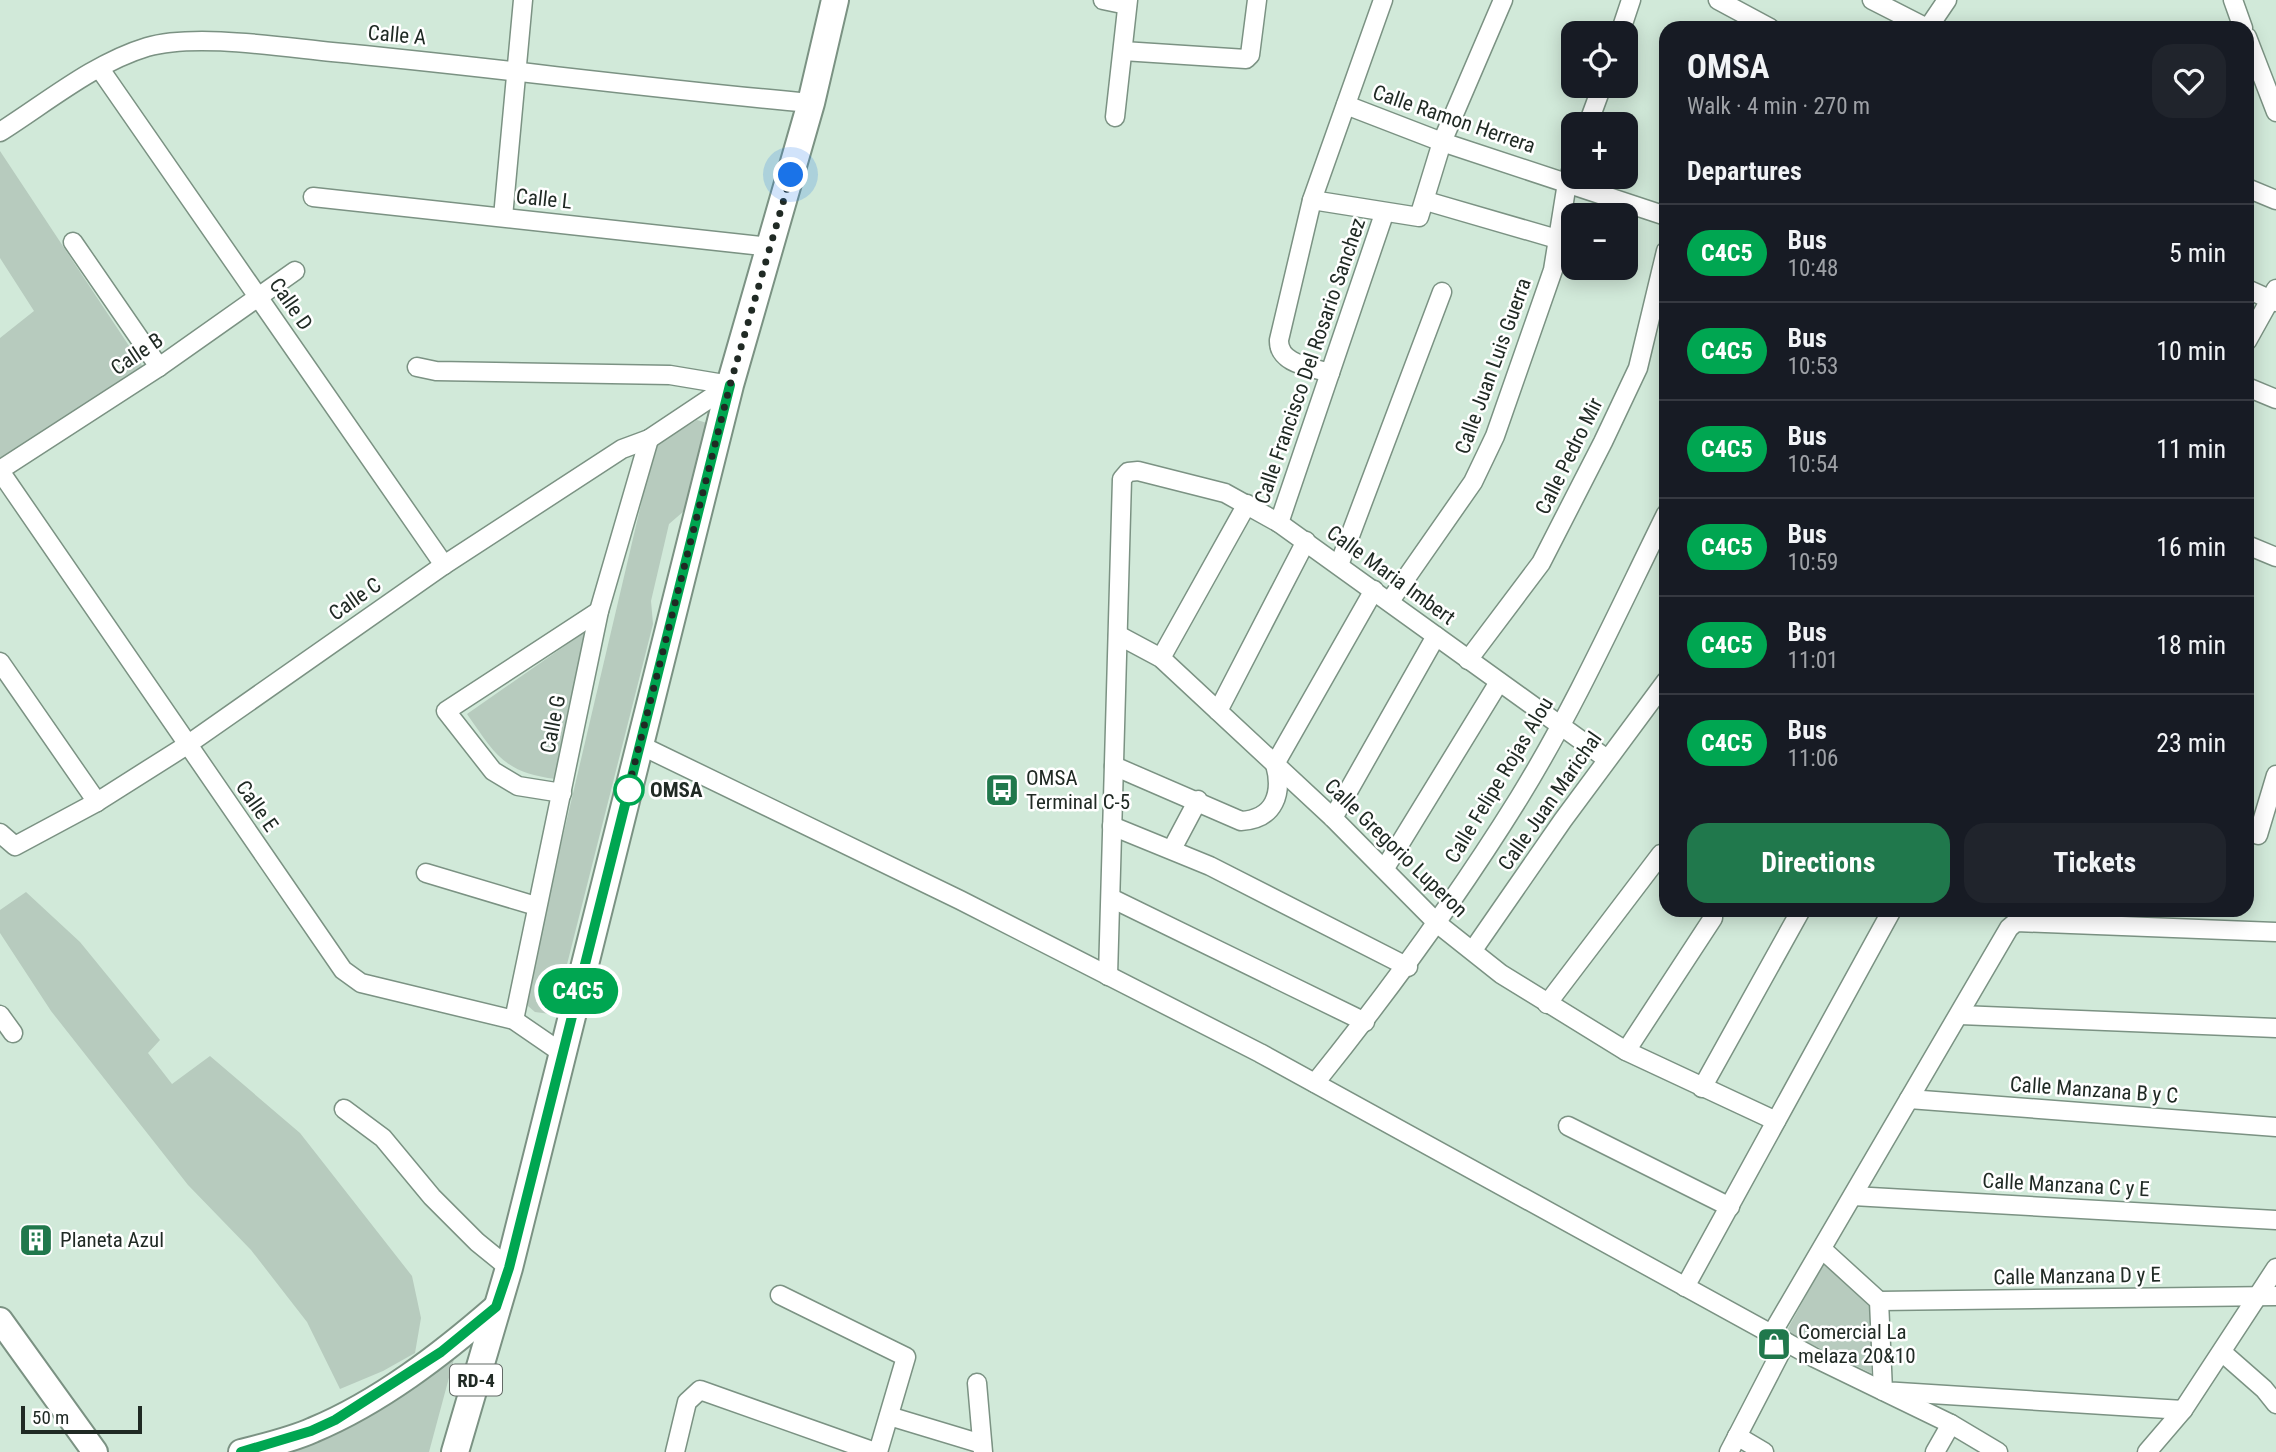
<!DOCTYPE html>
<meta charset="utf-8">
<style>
body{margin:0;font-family:"Roboto Condensed",sans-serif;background:#20242c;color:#f1f3f6;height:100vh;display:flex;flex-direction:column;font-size:26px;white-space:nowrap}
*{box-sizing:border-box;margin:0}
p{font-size:23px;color:#9ea1a6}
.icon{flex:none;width:38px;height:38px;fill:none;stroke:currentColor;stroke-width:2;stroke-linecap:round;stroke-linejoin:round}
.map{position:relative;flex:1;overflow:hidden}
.details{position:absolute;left:1659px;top:21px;width:595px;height:896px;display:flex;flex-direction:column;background:#171b24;border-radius:21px;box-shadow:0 4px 18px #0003}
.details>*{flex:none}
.badge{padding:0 14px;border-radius:23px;font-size:24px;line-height:46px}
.buttons{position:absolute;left:1561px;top:21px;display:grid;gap:14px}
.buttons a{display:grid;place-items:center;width:77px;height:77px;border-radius:14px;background:#171b24;box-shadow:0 4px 18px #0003;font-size:35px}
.scale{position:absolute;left:21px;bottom:18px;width:121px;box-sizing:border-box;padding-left:7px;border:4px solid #202a24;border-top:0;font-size:19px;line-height:24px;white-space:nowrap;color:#202a24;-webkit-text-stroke:5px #fff;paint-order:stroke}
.you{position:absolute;width:35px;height:35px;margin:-18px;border:5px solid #fff;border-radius:50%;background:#1a73e8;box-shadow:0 0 0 10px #1a73e833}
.map>.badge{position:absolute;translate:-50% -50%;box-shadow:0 0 0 4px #fff}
h2{padding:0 28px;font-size:26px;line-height:63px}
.round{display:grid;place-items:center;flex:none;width:74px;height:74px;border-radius:21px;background:#20242c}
.headline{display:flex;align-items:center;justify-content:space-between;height:119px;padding:0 28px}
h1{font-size:33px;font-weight:700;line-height:52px}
.action{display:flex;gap:14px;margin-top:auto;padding:14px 28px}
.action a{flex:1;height:80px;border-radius:21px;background:#20784c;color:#fff;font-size:28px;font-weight:700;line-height:80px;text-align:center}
.action a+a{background:#20242c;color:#f1f3f6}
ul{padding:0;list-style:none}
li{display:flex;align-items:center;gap:21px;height:98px;padding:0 28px;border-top:2px solid #363941}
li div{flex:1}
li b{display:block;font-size:26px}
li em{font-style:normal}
li .badge{min-width:77px;font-weight:700;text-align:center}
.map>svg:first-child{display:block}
.green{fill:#b7cbbe}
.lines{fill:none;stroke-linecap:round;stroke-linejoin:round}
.minor-casing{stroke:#7b9283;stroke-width:21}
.secondary-casing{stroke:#7b9283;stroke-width:28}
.primary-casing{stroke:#7b9283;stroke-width:30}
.minor{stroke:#fff;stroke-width:18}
.secondary{stroke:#fff;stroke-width:24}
.primary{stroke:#fff;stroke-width:26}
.line-casing{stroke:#fff;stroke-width:16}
.line{stroke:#00a651;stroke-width:10}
.walk{stroke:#202a24;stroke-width:7;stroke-dasharray:0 12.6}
.stop-dot{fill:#fff;stroke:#00a651;stroke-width:3.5}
.labels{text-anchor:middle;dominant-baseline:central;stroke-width:5;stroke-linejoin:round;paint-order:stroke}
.shield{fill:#fff;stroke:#636a66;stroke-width:2}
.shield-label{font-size:19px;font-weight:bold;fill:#202a24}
.street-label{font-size:21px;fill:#202a24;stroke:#fff}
.poi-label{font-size:21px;fill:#202a24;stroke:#fff;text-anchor:start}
.stop-label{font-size:21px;font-weight:bold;fill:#202a24;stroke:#fff;text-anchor:start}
</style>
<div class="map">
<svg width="2276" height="1452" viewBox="0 0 2276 1452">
<rect width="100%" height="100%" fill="#d1e9d9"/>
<g class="green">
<path d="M0 151 143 367 4 463 0 457V338L34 311 0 258Z"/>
<path d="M697 420 707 423 684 511 669 524 651 601 653 624 557 1004 550 1014 535 1012 528 1006 526 993 655 445Z"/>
<path d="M589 629 556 779C504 773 495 754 467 714Z"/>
<path d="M26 892 80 942 160 1040 148 1053 172 1084 210 1056 300 1133 412 1276 421 1318 415 1353 383 1371 340 1389 307 1322 251 1250 188 1185 51 1011 0 933V910Z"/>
<path d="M1825 1261 1874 1306 1871 1373 1786 1332Z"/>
<path d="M454 1359 429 1452H274L319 1438Z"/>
</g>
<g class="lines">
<g class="minor-casing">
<g id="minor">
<path d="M1103 0 1127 5"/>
<path d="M1718 0 1770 28"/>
<path d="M1872 0 1927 28"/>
<path d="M2233 0 2243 28"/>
<path d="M1928 28 1947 0"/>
<path d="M1620 33 1631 0"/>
<path d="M2247 37 2276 112"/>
<path d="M1123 51 1246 59 1250 55 1257 0"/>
<path d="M100 69 444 565"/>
<path d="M1346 105 1442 142 1666 216"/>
<path d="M1115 117 1128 0"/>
<path d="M1588 124 1602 86"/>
<path d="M0 132C46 103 94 63 147 47 195 33 281 47 332 52 492 67 651 89 811 103"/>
<path d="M2247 188 2276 200"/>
<path d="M313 197 771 247"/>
<path d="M1312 200 1419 217 1442 142 1503 0"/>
<path d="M1426 201 1557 239"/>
<path d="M503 217 523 0"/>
<path d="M73 242 159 367"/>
<path d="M2247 289 2276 302"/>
<path d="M2247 341 2276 289"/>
<path d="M417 367 436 371 670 375 730 385"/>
<path d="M1330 373C1311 367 1278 364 1279 340L1312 200 1383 0"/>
<path d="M2247 387 2276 399"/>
<path d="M0 470 159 367 295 271"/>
<path d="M0 471 343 970 361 983 514 1020 562 1053"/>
<path d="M1279 523 1384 214"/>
<path d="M2247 545 2276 557"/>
<path d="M1339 565 1442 292"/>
<path d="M1390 601 1473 482 1495 436 1553 270 1567 183 1573 165"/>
<path d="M1118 635 1161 658 1333 818 1438 924 1501 974 1626 1051 1776 1121"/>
<path d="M1161 658 1247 504"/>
<path d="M1468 660 1541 563 1603 442 1638 368 1666 251"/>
<path d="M0 662 97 802"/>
<path d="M1218 711 1306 541"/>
<path d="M640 745 960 900 1260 1053 1815 1358 1951 1424 1998 1452"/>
<path d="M1114 766 1241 821C1275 819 1283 793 1275 764L1374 590"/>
<path d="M562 793 518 786 493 771 446 711 599 611"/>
<path d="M1333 818 1436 636"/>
<path d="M1112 826 1210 866 1408 967"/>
<path d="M0 833 15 846 97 802 187 745 444 565 622 449 649 439 730 385"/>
<path d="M2258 835 2276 775"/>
<path d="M1172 849 1198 800"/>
<path d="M1385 868 1499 682"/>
<path d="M426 873 536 906"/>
<path d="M1111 898 1365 1022"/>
<path d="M1473 950 1563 820 1666 681"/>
<path d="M1108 976 1122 479 1128 472 1138 471 1225 493 1279 523 1607 759"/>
<path d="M1547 1004 1661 854"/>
<path d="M0 1015 13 1033"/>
<path d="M1960 1015 2276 1028"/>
<path d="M514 1020 599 611 649 439"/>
<path d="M1626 1051 1713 918"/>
<path d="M1315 1083C1389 991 1457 898 1519 798 1575 707 1619 609 1666 514"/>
<path d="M1702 1088 1801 910"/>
<path d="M1909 1099 2276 1127"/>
<path d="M344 1109 383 1138 432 1197 477 1242 509 1268"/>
<path d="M1568 1126 1730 1207"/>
<path d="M1853 1196 2276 1220"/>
<path d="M1823 1250 1879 1301 1883 1391 2183 1410"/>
<path d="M1685 1287 1892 910"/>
<path d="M780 1295 906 1357 878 1452"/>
<path d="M1879 1301 2276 1296"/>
<path d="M1771 1335 2009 928 2016 922 2276 932"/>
<path d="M2223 1353 2264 1389 2276 1404"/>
<path d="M977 1383 983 1452"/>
<path d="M889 1416 982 1444"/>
<path d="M1737 1436 1764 1452"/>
<path d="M675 1452 687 1402 700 1390 875 1452"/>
<path d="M1729 1452 1786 1342"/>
<path d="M1935 1452 1951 1424"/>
<path d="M2147 1452 2183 1410 2276 1268"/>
</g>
</g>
<g class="secondary-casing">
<g id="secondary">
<path d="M0 1320 95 1452"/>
<path d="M241 1452C265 1446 291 1440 313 1430 380 1402 442 1354 496 1307"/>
</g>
</g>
<g class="primary-casing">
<path id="primary" d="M455 1452 509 1268 730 385 811 103 835 0"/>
</g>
<use href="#minor" class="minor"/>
<use href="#secondary" class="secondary"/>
<use href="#primary" class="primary"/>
</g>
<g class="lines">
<g class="line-casing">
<path id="line" d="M241 1452 311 1431 335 1420 441 1352 496 1307 509 1268 730 385"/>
</g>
<use href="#line" class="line"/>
<path class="walk" d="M629 790 627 794 730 385 791 175"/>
</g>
<defs>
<g id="bus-square" transform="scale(1.75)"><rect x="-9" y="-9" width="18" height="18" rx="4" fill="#20784c" stroke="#fff"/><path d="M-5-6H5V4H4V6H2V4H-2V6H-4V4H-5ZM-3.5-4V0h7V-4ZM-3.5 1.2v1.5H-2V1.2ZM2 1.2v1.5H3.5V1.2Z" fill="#fff"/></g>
<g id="building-square" transform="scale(1.75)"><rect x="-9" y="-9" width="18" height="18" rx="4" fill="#20784c" stroke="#fff"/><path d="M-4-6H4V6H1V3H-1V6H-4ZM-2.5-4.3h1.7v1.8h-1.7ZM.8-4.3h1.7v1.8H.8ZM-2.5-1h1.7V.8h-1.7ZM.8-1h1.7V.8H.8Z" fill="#fff"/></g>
<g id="shop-square" transform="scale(1.75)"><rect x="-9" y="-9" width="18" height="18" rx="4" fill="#20784c" stroke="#fff"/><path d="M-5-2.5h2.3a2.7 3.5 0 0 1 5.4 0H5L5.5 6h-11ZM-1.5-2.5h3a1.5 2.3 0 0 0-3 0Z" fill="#fff"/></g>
</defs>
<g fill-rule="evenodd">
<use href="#bus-square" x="1002" y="790"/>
<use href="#building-square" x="36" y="1240"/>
<use href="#shop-square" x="1774" y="1344"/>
</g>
<circle class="stop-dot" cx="629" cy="790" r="14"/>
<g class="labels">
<rect class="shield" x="450" y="1364.5" width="52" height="31" rx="5"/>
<g class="shield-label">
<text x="476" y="1380">RD-4</text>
</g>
<g class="street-label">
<text transform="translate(397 35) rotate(5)">Calle A</text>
<text transform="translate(1454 119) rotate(19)">Calle Ramon Herrera</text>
<text transform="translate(544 199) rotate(6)">Calle L</text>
<text transform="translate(291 304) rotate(55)">Calle D</text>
<text transform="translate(137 354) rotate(-34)">Calle B</text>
<text transform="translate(1310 361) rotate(-71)">Calle Francisco Del Rosario Sanchez</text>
<text transform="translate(1493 366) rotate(-70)">Calle Juan Luis Guerra</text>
<text transform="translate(1569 456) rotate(-64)">Calle Pedro Mir</text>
<text transform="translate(1391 575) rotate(36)">Calle Maria Imbert</text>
<text transform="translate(355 599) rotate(-35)">Calle C</text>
<text transform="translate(553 724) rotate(-79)">Calle G</text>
<text transform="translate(1499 780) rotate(-59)">Calle Felipe Rojas Alou</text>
<text transform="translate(1550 801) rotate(-55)">Calle Juan Marichal</text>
<text transform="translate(257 806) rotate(55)">Calle E</text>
<text transform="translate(1396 848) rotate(44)">Calle Gregorio Luperon</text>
<text transform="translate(2094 1090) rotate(4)">Calle Manzana B y C</text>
<text transform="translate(2066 1185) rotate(3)">Calle Manzana C y E</text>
<text transform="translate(2077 1276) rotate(-1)">Calle Manzana D y E</text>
</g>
<g class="poi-label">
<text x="1026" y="778">OMSA<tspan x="1026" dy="24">Terminal C-5</tspan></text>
<text x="60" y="1240">Planeta Azul</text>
<text x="1798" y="1332">Comercial La<tspan x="1798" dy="24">melaza 20&amp;10</tspan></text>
</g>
<g class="stop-label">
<text x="650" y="790">OMSA</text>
</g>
</g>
</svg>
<div class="buttons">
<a><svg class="icon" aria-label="locate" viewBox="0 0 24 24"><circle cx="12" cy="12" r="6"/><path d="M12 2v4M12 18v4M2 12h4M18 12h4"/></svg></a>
<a>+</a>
<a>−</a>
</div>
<div class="scale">50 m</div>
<div class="you" style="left:791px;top:175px"></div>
<b class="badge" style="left:578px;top:991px;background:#00a651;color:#fff">C4C5</b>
<section class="details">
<div class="headline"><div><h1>OMSA</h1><p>Walk · 4 min · 270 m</p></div><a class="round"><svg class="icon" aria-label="heart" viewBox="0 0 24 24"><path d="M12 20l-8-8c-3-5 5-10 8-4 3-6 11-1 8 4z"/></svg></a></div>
<h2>Departures</h2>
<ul>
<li><span class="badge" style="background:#00a651;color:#fff">C4C5</span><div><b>Bus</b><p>10:48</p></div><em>5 min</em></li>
<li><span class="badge" style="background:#00a651;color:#fff">C4C5</span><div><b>Bus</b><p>10:53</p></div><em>10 min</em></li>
<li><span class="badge" style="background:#00a651;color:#fff">C4C5</span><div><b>Bus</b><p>10:54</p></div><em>11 min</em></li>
<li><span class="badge" style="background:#00a651;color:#fff">C4C5</span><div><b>Bus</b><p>10:59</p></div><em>16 min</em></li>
<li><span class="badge" style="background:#00a651;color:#fff">C4C5</span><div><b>Bus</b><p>11:01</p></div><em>18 min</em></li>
<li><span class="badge" style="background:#00a651;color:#fff">C4C5</span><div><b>Bus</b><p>11:06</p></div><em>23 min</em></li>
</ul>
<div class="action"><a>Directions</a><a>Tickets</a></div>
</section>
</div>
